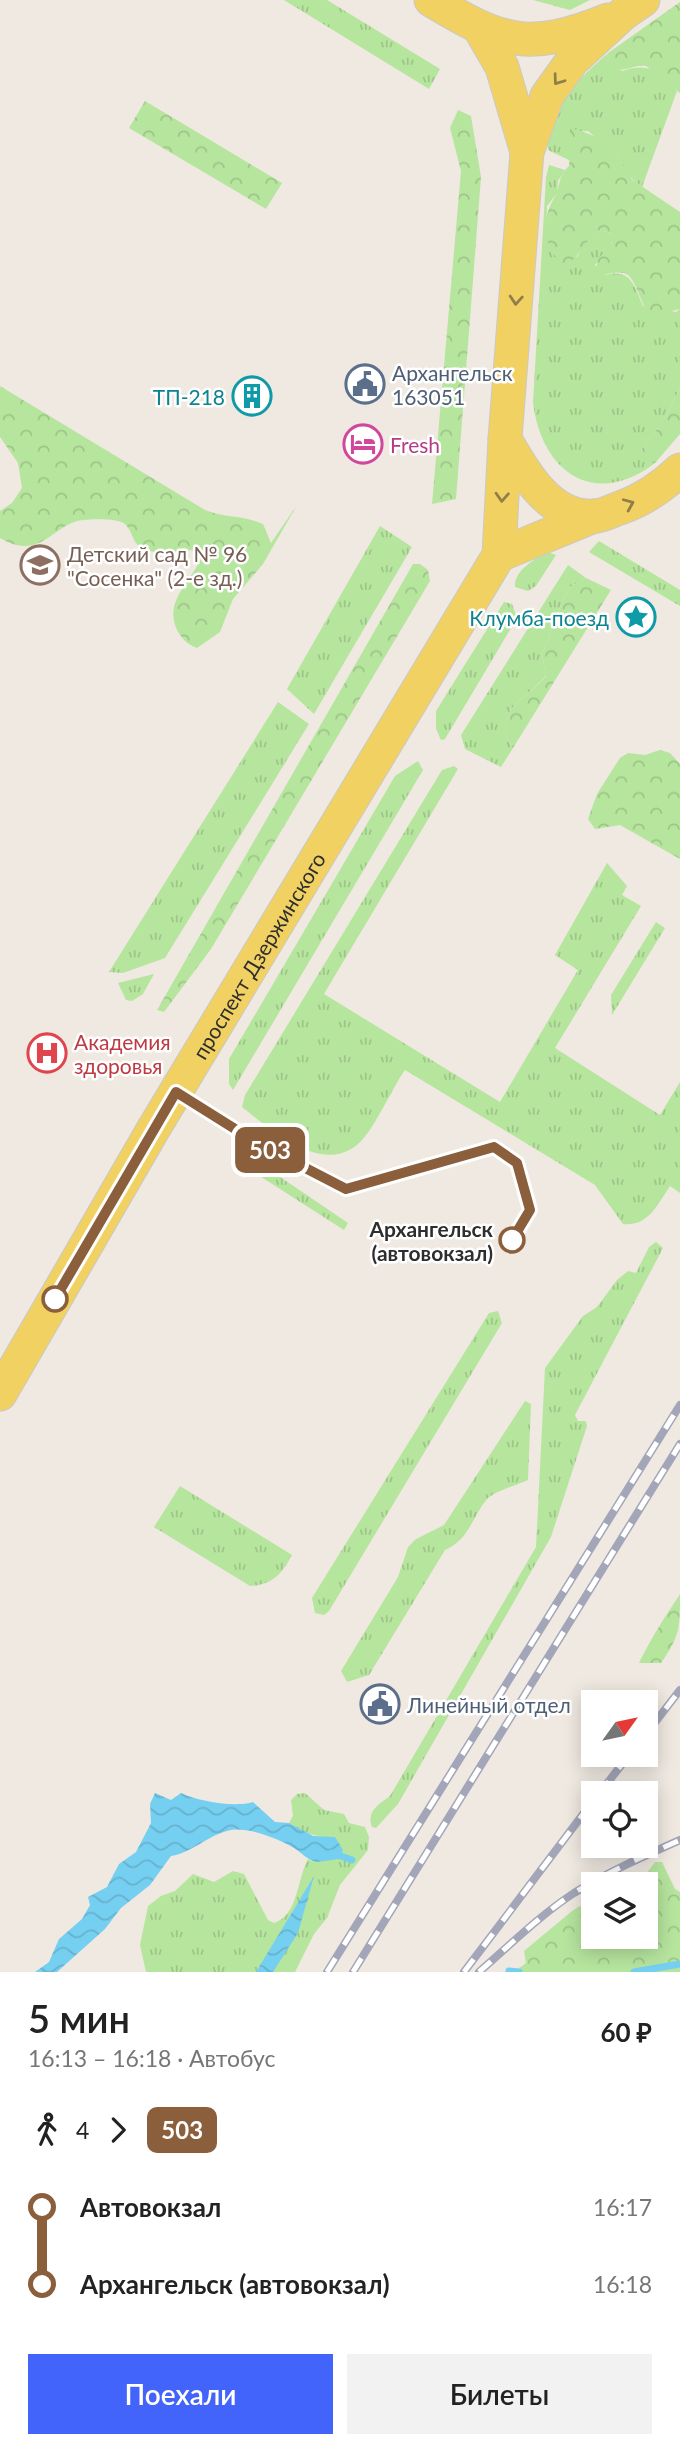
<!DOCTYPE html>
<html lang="ru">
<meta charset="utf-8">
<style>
body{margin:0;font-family:Lato,sans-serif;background:#f2f2f2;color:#222;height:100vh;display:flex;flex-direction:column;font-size:26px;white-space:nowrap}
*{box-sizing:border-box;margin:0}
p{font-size:23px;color:#767676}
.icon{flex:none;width:38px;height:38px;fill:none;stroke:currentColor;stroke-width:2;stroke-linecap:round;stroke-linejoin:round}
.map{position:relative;height:1972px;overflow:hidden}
.side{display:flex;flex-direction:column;background:#fff;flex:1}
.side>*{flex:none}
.badge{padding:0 14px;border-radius:10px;font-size:24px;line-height:46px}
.needle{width:46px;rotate:57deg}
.fabs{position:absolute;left:581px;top:1690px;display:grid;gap:14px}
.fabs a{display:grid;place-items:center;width:77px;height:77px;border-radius:0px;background:#fff;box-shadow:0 4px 18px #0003;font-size:35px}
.map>.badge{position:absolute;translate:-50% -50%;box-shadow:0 0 0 4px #fff}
.legs{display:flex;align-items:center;gap:10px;height:77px;padding:0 28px;font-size:23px}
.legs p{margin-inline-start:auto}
.head{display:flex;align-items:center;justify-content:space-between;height:119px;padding:0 28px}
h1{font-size:38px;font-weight:600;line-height:52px}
.primary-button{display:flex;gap:14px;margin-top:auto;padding:14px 28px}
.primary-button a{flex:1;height:80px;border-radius:0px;background:#4264fb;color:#fff;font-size:28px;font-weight:600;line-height:80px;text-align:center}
.primary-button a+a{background:#f2f2f2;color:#222}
ul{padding:0 28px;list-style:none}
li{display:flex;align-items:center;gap:24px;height:77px;font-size:26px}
li i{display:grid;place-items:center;width:10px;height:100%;margin:0 9px;background:currentColor}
li i::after{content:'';width:18px;height:18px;margin:-9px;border:5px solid;border-radius:50%;background:#fff}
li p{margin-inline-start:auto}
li:first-child i{background:linear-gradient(#0000 50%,currentColor 0)}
li:last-child i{background:linear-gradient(currentColor 50%,#0000 0)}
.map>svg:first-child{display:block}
.grass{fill:url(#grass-tufts)}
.forest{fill:url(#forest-crowns)}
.water{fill:url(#water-waves)}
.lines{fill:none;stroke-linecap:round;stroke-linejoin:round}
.stream{stroke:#75cff0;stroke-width:7}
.primary-casing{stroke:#c9c9c9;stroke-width:35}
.primary{stroke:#f2d163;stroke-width:33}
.rail-casing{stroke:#a3a6b8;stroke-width:8}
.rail{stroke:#fff;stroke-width:5;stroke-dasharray:16;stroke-linecap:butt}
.oneway{stroke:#908048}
.line-1-casing{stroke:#fff;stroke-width:16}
.line-1{stroke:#8b5e3c;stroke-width:10}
.stop-1-dot{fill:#fff;stroke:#8b5e3c;stroke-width:3.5}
.labels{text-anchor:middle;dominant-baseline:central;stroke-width:5;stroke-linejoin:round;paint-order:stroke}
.service-label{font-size:21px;fill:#4e5e75;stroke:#fff;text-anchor:start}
.culture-label{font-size:21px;fill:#0d838f;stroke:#fff;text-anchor:end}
.hotel-label{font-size:21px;fill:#b23c85;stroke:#fff;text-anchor:start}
.education-label{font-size:21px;fill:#785e54;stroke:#fff;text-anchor:start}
.street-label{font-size:21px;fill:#2e2e2e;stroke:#fff}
.health-label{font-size:21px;fill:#be3a42;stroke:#fff;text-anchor:start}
.stop-label{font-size:21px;font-weight:bold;fill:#2e2e2e;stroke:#fff;text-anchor:end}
</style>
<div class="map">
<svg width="680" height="1972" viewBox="0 0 680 1972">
<defs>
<pattern id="grass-tufts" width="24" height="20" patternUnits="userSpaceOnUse" patternTransform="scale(1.75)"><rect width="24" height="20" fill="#b6e59e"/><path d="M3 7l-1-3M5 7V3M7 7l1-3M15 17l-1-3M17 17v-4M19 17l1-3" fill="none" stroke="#9dc588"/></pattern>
<pattern id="forest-crowns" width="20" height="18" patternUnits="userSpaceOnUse" patternTransform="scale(1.75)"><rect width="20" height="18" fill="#b6e59e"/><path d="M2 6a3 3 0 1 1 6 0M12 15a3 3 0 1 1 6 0" fill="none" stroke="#9dc588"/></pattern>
<pattern id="water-waves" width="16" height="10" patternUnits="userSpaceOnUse" patternTransform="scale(1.75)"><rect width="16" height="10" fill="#75cff0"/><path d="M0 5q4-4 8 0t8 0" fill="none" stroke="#66b2ce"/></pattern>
</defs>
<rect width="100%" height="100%" fill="#efe9e1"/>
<g class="grass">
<path d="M284 0H327L440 69 429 89Z"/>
<path d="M533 0H590L570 10Z"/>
<path d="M608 53 606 62 622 71C650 62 658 71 677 91L642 187 627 175 618 156 588 131 571 132V161L548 150C547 108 578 79 608 53Z"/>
<path d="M549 165 565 170 558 181 557 193 547 206 546 230 577 257 587 239 599 230 611 233 613 238 610 248 595 265 606 275C631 268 635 287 643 306L676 312 680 309V388L664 420 641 450 649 464 655 463C595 509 542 473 533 403L546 177Z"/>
<path d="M380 526 412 547 314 714 287 689Z"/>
<path d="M599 541 680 590V606L589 552Z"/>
<path d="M547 552 556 555 536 586 528 591 515 587C514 570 534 560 547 552Z"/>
<path d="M568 565 586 578 570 587 562 602 542 655 546 675C531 697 487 711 513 748L501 767 465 749 461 735Z"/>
<path d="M504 602 512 604 517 618 445 739 441 740 436 729V711Z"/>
<path d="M278 702 309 724 165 958 123 973 109 972Z"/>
<path d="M418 761 423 770 233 1090 229 1084V1059L395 776Z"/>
<path d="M454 766 458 769 324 994 500 1102 578 970 555 955 607 863 627 886 622 895 641 906 555 1048 660 1115 680 1082V1193L670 1186C658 1204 648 1227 623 1224L595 1185 405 1070C392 1088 373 1132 358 1144 321 1176 270 1129 242 1107L245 1095 442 770Z"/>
<path d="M656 922 665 928 612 1015 611 995Z"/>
<path d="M154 974 143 994 132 1001 126 1000 118 983Z"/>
<path d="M261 1164 348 1223 344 1230 255 1173Z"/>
<path d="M656 1242 663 1248 575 1415 578 1421H586L587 1426 551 1537 398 1804 376 1828 372 1827C366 1811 378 1805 390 1796L536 1547 545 1368 583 1316 597 1307 617 1280 628 1271 636 1273 649 1247Z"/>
<path d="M498 1311 502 1323 329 1611 324 1615 315 1613 312 1598 489 1313Z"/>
<path d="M525 1401 531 1404 528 1480C517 1485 495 1491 487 1499 472 1517 469 1540 445 1550L369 1675 347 1682 341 1671 398 1577 408 1547 416 1539 444 1525Z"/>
<path d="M180 1486 292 1555C282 1574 272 1585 250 1586L154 1527Z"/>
<path d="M305 1793 324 1810 344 1814 349 1823 365 1827 369 1837 368 1850 340 1885 327 1918 314 1934 295 1972H146L140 1945 148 1906 161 1896 175 1891 193 1874 214 1882 233 1871 244 1874 268 1920 274 1923C298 1916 297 1879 308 1859L312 1861 322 1837 305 1833 289 1823 293 1816 291 1800 297 1794Z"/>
</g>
<g class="forest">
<path d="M680 2V93L646 66C630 64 620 78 606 62L608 53Z"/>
<path d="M145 101 282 183 266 209 129 128Z"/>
<path d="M458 110 471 116 481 177 456 499 432 504 461 171 450 128Z"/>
<path d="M576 129 599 138 618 156 631 179 680 212V309L651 316C640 306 637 277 624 273 616 271 608 275 601 274L596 270 598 259 612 243 611 233 599 230C585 239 581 257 566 264L560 263C541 238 541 222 555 196 561 184 558 176 569 166L571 132Z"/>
<path d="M0 386 205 510C225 518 243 515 263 524L271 543 297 505 263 564 233 599 220 632 197 648C187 644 182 639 177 630 162 598 197 579 203 551 186 548 166 556 150 551 130 545 136 537 126 525 121 518 92 519 84 520 53 522 42 563 0 538V511L12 503 22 488 18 463 0 437Z"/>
<path d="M680 388V434L655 463 649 464 644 461 641 450 664 420Z"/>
<path d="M413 564H420L428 570 430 581 211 949 164 1012 157 1010Z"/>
<path d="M586 578 611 590 513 748C487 712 530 697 546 676L542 655 562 602 570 587Z"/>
<path d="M660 750 670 753 680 764V859L620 825 595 829 588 819 597 794 620 758 628 753 645 755Z"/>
<path d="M680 1594C680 1628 680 1636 661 1663H639C651 1638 665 1617 680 1594Z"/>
<path d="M655 1862H662L675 1889 680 1892V1972H514L526 1963 524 1951 572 1911 593 1898V1937H646V1885H616L625 1880 640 1882Z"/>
</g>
<g class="water">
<path d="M155 1793 171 1800 181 1793C198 1801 234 1808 253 1802L275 1822 289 1823 313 1836 335 1837 343 1850 339 1859 317 1862C307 1860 302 1853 294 1848 279 1839 249 1827 231 1830 209 1834 192 1853 171 1856L150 1885 121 1908 105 1929 57 1972H35L49 1962 59 1939 82 1919 90 1905 88 1897 107 1887 119 1864 136 1852 151 1823 150 1804Z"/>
<path d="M314 1876 298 1933 273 1972H256Z"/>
</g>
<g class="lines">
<g class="stream">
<path d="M332 1853 352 1860"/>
<path d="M509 1971 519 1972"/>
<path d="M634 1972 680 1964"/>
</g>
<g class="primary-casing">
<g id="primary">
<path d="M431 0C502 43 529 52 608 20"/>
<path d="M643 0 624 13 572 61 547 96 527 152 505 439C523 471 550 520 595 516 603 516 613 510 620 508 643 500 663 486 680 470"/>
<path d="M480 29 502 67 527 152"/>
<path d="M499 555 594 516"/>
<path id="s1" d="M0 1394 154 1128 499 555 505 439"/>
</g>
</g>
<use href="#primary" class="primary"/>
<g class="rail-casing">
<g id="rail">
<path d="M646 1734 680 1690"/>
<path d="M599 1794 629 1755"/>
<path d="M327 1972 680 1405"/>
<path d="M353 1972 680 1444"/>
<path d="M464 1972 593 1801"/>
<path d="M479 1972C510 1945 539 1916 574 1893 608 1872 644 1856 680 1840"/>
</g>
</g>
<use href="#rail" class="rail"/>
</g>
<defs><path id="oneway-chevron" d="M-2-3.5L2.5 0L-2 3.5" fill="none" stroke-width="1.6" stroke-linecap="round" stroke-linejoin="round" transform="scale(1.75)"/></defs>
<g class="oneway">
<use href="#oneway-chevron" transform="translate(558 80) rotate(126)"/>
<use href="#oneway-chevron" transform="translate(516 300) rotate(94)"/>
<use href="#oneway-chevron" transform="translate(502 497) rotate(93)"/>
<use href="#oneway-chevron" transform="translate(629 504) rotate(-23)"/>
</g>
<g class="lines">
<g class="line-1-casing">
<path id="line-1" d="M55 1299 176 1092 259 1144 346 1189 494 1147 517 1163 530 1210 512 1240"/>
</g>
<use href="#line-1" class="line-1"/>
</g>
<defs>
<g id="civic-ring" transform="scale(2.0125)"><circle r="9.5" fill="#fff" stroke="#5c6f8a" stroke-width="1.5"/><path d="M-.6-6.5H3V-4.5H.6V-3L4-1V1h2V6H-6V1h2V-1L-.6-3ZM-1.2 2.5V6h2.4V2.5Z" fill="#5c6f8a"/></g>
<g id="building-ring" transform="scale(2.0125)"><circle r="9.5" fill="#fff" stroke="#0f9aa8" stroke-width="1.5"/><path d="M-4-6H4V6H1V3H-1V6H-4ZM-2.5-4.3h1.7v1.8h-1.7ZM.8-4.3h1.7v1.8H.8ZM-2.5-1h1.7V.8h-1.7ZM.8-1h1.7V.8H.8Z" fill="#0f9aa8"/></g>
<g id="hotel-ring" transform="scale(2.0125)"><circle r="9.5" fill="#fff" stroke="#d1479c" stroke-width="1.5"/><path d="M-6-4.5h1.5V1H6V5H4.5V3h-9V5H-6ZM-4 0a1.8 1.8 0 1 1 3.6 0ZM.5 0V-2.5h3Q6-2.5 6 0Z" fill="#d1479c"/></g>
<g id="school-ring" transform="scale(2.0125)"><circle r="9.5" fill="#fff" stroke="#8d6e63" stroke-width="1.5"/><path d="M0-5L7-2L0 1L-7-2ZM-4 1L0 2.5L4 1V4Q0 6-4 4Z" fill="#8d6e63"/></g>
<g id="sight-ring" transform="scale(2.0125)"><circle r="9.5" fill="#fff" stroke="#0f9aa8" stroke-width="1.5"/><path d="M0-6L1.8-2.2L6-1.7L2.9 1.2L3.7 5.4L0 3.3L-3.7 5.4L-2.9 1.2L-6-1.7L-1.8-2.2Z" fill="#0f9aa8"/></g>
<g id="hospital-ring" transform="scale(2.0125)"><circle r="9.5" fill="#fff" stroke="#e0444e" stroke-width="1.5"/><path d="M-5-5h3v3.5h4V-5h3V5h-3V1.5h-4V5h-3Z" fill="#e0444e"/></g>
</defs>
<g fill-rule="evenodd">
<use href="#civic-ring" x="365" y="384"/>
<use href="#building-ring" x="252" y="396"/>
<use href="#hotel-ring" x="363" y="444"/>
<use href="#school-ring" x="40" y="565"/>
<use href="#sight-ring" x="636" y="617"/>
<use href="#hospital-ring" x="47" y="1053"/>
<use href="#civic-ring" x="380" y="1704"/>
</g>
<g class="stop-1-dot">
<circle cx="512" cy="1240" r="12"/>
<circle cx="55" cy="1299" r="12"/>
</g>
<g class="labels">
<g class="service-label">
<text x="392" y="372">Архангельск<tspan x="392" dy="24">163051</tspan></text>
<text x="407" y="1704">Линейный отдел</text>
</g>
<g class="culture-label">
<text x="225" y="396">ТП-218</text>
<text x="609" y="617">Клумба-поезд</text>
</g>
<g class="hotel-label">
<text x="390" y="444">Fresh</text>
</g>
<g class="education-label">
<text x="67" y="553">Детский сад № 96<tspan x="67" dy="24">"Сосенка" (2-е зд.)</tspan></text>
</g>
<g class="street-label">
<text stroke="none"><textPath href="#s1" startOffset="509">проспект Дзержинского</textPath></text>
</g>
<g class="health-label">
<text x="74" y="1041">Академия<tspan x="74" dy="24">здоровья</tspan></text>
</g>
<g class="stop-label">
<text x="493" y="1228">Архангельск<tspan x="493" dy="24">(автовокзал)</tspan></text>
</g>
</g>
</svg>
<div class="fabs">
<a><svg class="needle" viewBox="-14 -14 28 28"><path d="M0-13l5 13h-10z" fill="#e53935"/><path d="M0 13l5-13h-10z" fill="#767676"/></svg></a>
<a><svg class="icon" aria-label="locate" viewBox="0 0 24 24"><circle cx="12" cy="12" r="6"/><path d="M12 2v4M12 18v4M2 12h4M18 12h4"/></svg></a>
<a><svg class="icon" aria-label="layers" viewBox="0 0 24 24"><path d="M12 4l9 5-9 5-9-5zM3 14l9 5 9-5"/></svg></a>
</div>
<b class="badge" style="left:270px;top:1150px;background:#8b5e3c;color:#fff">503</b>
</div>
<section class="side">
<div class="head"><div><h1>5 мин</h1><p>16:13 – 16:18 · Автобус</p></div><b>60 ₽</b></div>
<div class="legs"><svg class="icon" aria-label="walk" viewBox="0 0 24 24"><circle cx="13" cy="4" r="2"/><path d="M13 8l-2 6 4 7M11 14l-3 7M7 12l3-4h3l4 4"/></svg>4<svg class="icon" aria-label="forward" viewBox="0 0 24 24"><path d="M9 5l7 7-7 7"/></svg><b class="badge" style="background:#8b5e3c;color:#fff">503</b></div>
<ul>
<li><i style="color:#8b5e3c"></i><b>Автовокзал</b><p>16:17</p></li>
<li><i style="color:#8b5e3c"></i><b>Архангельск (автовокзал)</b><p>16:18</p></li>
</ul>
<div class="primary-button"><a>Поехали</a><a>Билеты</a></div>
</section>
